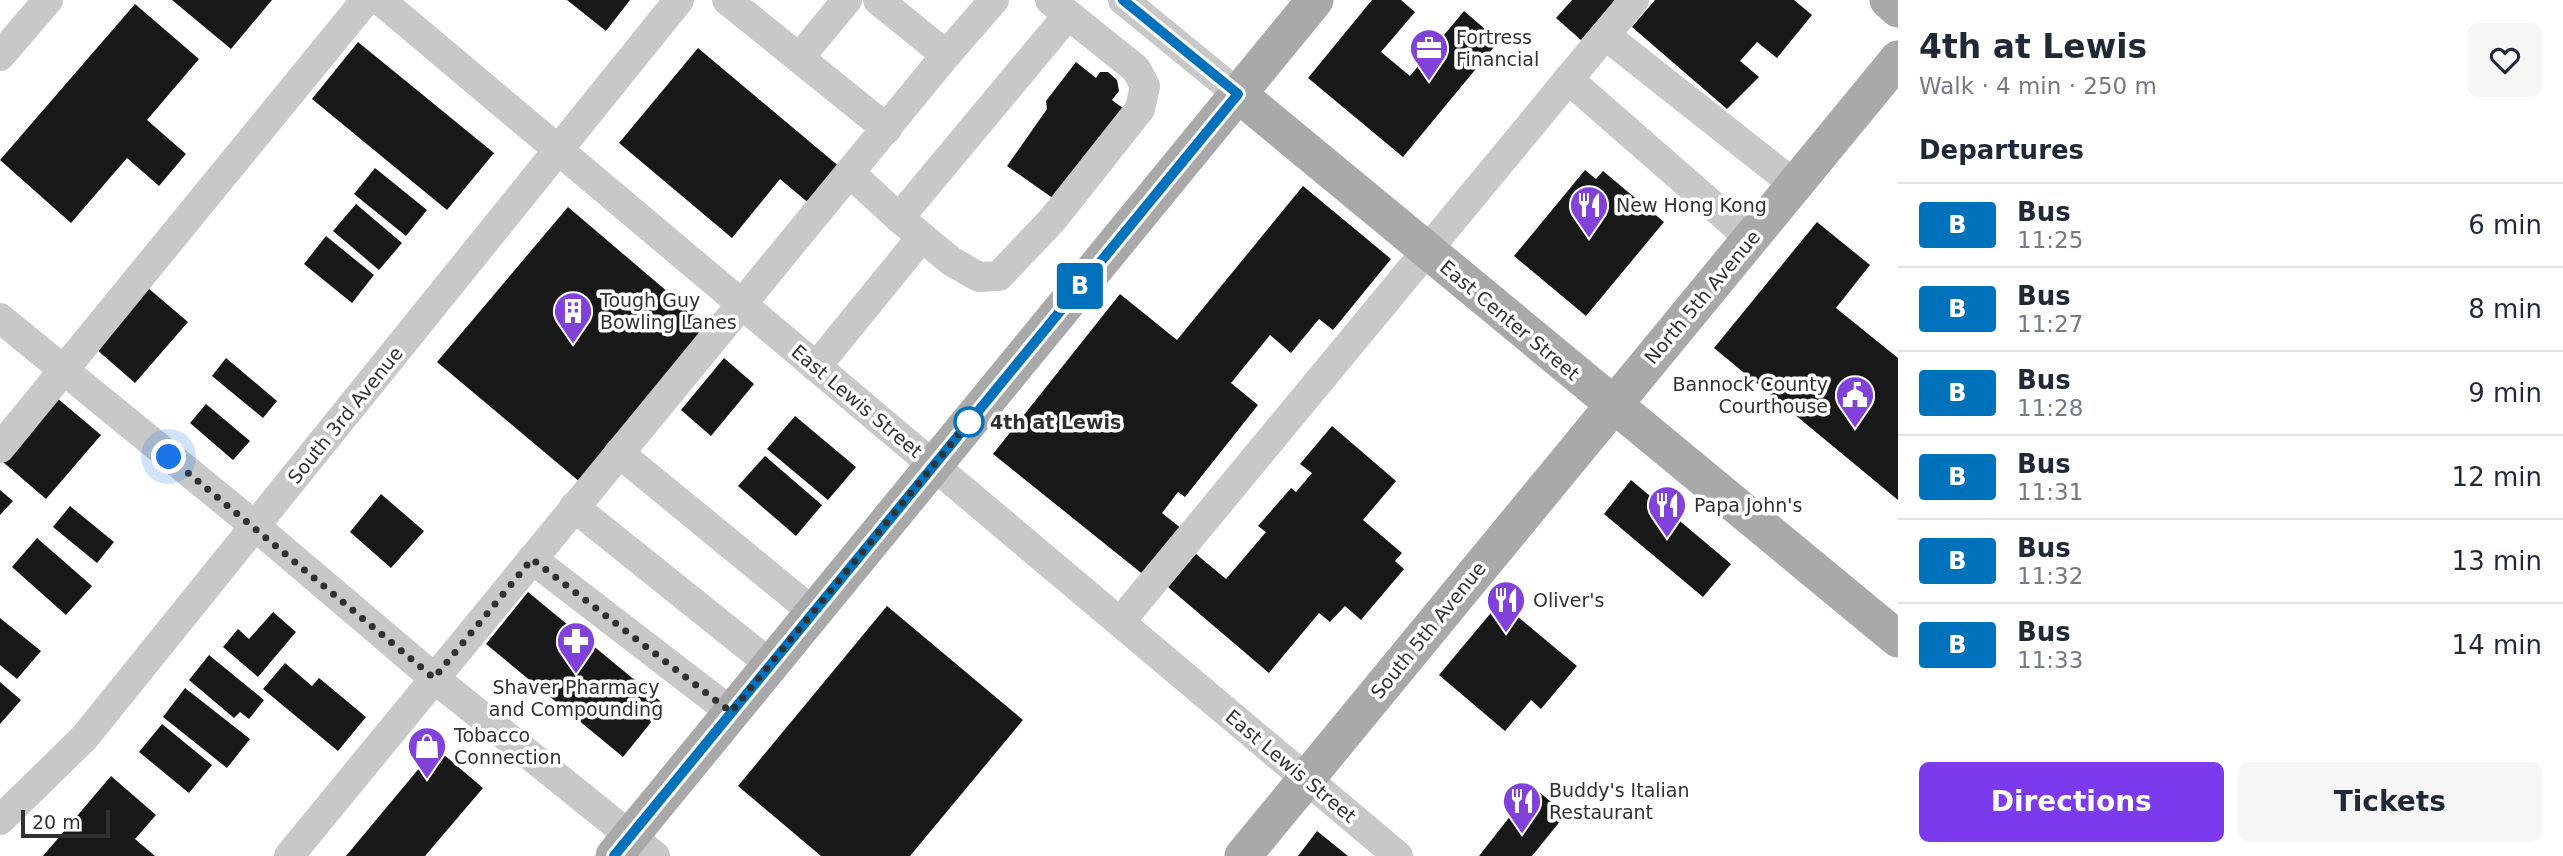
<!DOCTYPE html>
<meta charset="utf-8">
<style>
body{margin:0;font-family:"DejaVu Sans",sans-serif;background:#f6f6f7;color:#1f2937;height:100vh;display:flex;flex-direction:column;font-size:26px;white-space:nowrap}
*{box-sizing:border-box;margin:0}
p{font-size:23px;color:#747a83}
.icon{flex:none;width:38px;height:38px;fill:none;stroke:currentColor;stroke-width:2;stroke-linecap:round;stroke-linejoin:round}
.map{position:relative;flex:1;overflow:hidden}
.details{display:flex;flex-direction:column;background:#fff;width:665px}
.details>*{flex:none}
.badge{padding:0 14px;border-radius:5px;font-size:24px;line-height:46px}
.scale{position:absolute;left:21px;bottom:18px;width:89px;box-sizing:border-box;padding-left:7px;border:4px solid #313131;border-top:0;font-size:19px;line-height:24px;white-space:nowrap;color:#313131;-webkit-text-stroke:5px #fff;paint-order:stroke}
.you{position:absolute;width:35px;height:35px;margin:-18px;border:5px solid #fff;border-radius:50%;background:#1a73e8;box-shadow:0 0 0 10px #1a73e833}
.map>.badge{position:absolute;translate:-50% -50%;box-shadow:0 0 0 4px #fff}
h2{padding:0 21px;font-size:26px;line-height:63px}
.round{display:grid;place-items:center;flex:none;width:74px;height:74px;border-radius:10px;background:#f6f6f7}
.overview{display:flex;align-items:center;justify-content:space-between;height:119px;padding:0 21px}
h1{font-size:33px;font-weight:700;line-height:52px}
.button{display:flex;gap:14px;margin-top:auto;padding:14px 21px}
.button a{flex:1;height:80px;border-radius:10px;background:#7c3aed;color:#fff;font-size:28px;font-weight:700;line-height:80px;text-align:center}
.button a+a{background:#f6f6f7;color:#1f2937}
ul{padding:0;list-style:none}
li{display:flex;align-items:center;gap:21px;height:84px;padding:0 21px;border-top:2px solid #e0e1e3}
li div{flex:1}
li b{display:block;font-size:26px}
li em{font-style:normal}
li .badge{min-width:77px;font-weight:700;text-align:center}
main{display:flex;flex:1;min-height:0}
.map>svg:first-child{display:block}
.building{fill:#181818}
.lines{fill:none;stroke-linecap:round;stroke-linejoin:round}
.minor{stroke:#c8c8c8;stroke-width:30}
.major{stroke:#a9a9a9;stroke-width:37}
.line-casing{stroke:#fff;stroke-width:16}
.line{stroke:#0072bc;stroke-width:10}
.walk{stroke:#313131;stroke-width:7;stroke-dasharray:0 12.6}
.stop-dot{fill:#fff;stroke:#0072bc;stroke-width:3.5}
.labels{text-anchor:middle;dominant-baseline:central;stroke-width:7;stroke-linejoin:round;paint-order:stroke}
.poi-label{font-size:19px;fill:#313131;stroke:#fff;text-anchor:start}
.street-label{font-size:19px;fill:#313131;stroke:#fff}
.stop-label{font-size:19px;font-weight:bold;fill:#313131;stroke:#fff;text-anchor:start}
</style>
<main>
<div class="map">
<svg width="1898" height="856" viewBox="0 0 1898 856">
<rect width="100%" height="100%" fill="#fff"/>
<g class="building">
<path d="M172 0H272L231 49Z"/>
<path d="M567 0H630L606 31Z"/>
<path d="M1372 0H1401L1415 12 1381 52 1410 76 1464 11 1499 41 1403 157 1308 78Z"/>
<path d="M1572 0H1615L1581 40 1556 18Z"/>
<path d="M1655 0H1794L1812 15 1777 58 1757 42 1740 61 1759 77 1727 109 1632 27Z"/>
<path d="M135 4 199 59 147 120 186 154 159 186 127 158 71 223 0 160Z"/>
<path d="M358 42 494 153 447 210 312 99Z"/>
<path d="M698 48 841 168 811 205 780 179 732 238 619 143Z"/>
<path d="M1076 62 1096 78 1100 72H1108L1117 80 1119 91 1112 100 1124 109 1054 199 1007 166 1047 109 1046 101Z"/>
<path d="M375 168 427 210 406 236 354 194Z"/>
<path d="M1585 170 1596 179 1603 171 1664 222 1586 316 1514 256Z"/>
<path d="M1303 186 1391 259 1333 330 1319 319 1291 353 1270 335 1231 383 1258 405 1185 497 1178 492 1162 513 1182 529 1145 576 993 454 1120 294 1177 340Z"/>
<path d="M356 204 402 243 379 270 333 231Z"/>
<path d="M568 207 709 327 580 482 437 362Z"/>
<path d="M1817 222 1870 265 1836 308 1898 358V500L1714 348Z"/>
<path d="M326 236 374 275 352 303 304 264Z"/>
<path d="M148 288 188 322 135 383 96 349Z"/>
<path d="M226 358 277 401 263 418 212 376Z"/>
<path d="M724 358 754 384 711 436 681 410Z"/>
<path d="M57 398 101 435 46 499 3 462Z"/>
<path d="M206 404 250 441 233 460 190 423Z"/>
<path d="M795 416 856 467 828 500 767 449Z"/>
<path d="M1332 426 1396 481 1363 520 1402 553 1395 561 1404 569 1361 620 1345 606 1330 622 1319 613 1269 673 1168 587 1196 554 1226 579 1266 532 1258 526 1291 488 1296 492 1312 473 1300 464Z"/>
<path d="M765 456 822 505 796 536 738 486Z"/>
<path d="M1631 480 1731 564 1703 597 1604 514Z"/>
<path d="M0 490 13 501 0 515Z"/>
<path d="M381 494 424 531 391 568 350 532Z"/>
<path d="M70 506 114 542 97 563 53 527Z"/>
<path d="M37 538 92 586 66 615 12 567Z"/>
<path d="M528 592 665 705 623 757 486 644Z"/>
<path d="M1500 602 1577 666 1541 709 1531 700 1505 731 1439 675Z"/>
<path d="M887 606 1023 720 910 856H821L738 786Z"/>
<path d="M273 612 296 632 258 677 223 647 238 629 249 639Z"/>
<path d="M0 618 41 651 17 679 0 665Z"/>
<path d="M209 655 264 700 249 719 240 712 234 718 189 680Z"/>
<path d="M285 663 312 686 319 678 366 717 338 751 263 689Z"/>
<path d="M0 682 21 700 0 724Z"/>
<path d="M185 688 250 739 227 768 163 717Z"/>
<path d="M162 724 212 765 189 793 139 752Z"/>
<path d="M436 748 483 788 425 856H346Z"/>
<path d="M111 776 156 815 135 839 155 856H43Z"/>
<path d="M1533 787 1566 814 1532 856H1479Z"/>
<path d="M1317 831 1348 856H1298Z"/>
</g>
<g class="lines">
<g class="minor">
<path d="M380 0 1398 856"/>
<path d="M727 0 799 58 847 0"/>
<path d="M878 0 946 55"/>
<path d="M1123 0 1238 94"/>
<path d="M1605 35 1795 185"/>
<path d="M0 56 48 0"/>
<path d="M799 58 887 129"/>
<path d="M1568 79 1750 238"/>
<path d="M850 173 899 218 1068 15"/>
<path d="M899 218 951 261 979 277 999 276 1053 219 1140 109 1145 86 1136 69 1050 0"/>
<path d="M0 318 255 526 434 678 655 856"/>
<path d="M816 367 921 238"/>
<path d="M0 448 366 0"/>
<path d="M619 453 813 612"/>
<path d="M574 507 770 664"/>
<path d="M532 559 731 712"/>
<path d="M1120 622 1634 0"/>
<path d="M0 820 84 738 679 0"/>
<path d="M289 856 946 55 994 0"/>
</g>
<g class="major">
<path d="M1888 0 1898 9"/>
<path d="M1238 94 1898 639"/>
<path d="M614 856 1315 0"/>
<path d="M1243 856 1898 59"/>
</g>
</g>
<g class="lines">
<g class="line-casing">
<path id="line" d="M614 856 1238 94 1123 0"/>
</g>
<use href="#line" class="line"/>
<path class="walk" d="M169 457 434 678 532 559 731 712 969 422"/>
</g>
<defs>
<g id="office-pin" transform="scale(2.0125)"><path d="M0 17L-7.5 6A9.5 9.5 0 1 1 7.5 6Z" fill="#8042d9" stroke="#fff"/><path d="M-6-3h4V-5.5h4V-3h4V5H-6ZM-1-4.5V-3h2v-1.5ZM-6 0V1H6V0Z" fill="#fff"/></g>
<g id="restaurant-pin" transform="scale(2.0125)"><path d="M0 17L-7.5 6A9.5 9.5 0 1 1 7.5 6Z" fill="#8042d9" stroke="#fff"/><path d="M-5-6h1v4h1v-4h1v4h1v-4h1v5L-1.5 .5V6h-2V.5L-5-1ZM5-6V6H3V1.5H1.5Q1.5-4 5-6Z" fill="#fff"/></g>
<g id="building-pin" transform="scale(2.0125)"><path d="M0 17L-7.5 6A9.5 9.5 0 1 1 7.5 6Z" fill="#8042d9" stroke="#fff"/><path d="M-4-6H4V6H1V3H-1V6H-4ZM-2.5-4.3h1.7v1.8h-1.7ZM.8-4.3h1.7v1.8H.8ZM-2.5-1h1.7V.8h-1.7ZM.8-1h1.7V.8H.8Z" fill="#fff"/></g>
<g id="civic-pin" transform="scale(2.0125)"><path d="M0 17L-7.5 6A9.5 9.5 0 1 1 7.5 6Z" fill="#8042d9" stroke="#fff"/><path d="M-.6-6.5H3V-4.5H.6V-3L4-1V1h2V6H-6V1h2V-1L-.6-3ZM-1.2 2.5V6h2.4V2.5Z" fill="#fff"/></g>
<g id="pharmacy-pin" transform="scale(2.0125)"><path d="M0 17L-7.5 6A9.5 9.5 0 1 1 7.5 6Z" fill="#8042d9" stroke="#fff"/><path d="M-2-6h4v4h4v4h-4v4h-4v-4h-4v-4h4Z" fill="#fff"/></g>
<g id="shop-pin" transform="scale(2.0125)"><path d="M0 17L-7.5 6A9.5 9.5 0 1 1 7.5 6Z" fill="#8042d9" stroke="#fff"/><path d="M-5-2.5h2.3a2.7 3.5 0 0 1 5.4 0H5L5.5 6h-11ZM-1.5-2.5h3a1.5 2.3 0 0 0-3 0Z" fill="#fff"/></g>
</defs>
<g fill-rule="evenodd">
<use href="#office-pin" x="1429" y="48"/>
<use href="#restaurant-pin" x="1589" y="205"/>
<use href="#building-pin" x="573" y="311"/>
<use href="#civic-pin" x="1855" y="395"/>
<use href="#restaurant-pin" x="1667" y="505"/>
<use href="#restaurant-pin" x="1506" y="600"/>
<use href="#pharmacy-pin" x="576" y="641"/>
<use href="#shop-pin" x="427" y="746"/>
<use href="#restaurant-pin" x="1522" y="801"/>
</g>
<circle class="stop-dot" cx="969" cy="422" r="14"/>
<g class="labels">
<g class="poi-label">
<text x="1456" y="37">Fortress<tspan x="1456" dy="22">Financial</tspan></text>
<text x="1616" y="205">New Hong Kong</text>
<text x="600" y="300">Tough Guy<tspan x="600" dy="22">Bowling Lanes</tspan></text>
<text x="1828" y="384" text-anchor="end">Bannock County<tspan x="1828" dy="22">Courthouse</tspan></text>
<text x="1694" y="505">Papa John's</text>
<text x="1533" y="600">Oliver's</text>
<text x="576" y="687" text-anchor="middle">Shaver Pharmacy<tspan x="576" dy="22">and Compounding</tspan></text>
<text x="454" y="735">Tobacco<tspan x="454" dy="22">Connection</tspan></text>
<text x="1549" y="790">Buddy's Italian<tspan x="1549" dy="22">Restaurant</tspan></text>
</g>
<g class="street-label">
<text transform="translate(1702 297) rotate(-50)">North 5th Avenue</text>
<text transform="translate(1510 320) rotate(40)">East Center Street</text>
<text transform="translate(857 401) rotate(40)">East Lewis Street</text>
<text transform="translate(345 415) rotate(-51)">South 3rd Avenue</text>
<text transform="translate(1428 630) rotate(-51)">South 5th Avenue</text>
<text transform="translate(1291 766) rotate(40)">East Lewis Street</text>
</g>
<g class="stop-label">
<text x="990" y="422">4th at Lewis</text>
</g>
</g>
</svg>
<div class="scale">20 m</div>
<div class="you" style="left:169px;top:457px"></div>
<b class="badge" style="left:1080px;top:286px;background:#0072bc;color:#fff">B</b>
</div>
<section class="details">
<div class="overview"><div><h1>4th at Lewis</h1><p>Walk · 4 min · 250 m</p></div><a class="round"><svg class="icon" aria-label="heart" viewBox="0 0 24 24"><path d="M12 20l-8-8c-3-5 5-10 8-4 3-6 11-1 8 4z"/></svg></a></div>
<h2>Departures</h2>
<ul>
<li><span class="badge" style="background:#0072bc;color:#fff">B</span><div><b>Bus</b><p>11:25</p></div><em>6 min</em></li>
<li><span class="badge" style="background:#0072bc;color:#fff">B</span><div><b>Bus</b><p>11:27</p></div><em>8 min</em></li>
<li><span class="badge" style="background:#0072bc;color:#fff">B</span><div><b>Bus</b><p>11:28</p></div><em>9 min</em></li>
<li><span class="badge" style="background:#0072bc;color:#fff">B</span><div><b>Bus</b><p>11:31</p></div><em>12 min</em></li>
<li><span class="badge" style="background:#0072bc;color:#fff">B</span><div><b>Bus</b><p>11:32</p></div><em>13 min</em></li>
<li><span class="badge" style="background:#0072bc;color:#fff">B</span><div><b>Bus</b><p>11:33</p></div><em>14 min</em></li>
</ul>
<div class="button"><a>Directions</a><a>Tickets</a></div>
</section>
</main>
